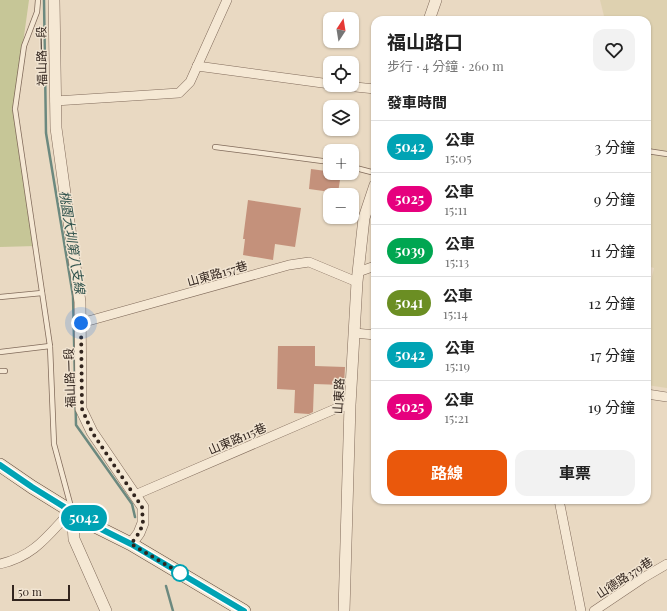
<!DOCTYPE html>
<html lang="zh-TW">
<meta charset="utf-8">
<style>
body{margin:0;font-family:"Playfair Display","Noto Sans TC",serif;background:#f2f2f2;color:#222;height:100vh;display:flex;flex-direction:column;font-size:15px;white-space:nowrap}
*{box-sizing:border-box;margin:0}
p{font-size:13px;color:#767676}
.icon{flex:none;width:22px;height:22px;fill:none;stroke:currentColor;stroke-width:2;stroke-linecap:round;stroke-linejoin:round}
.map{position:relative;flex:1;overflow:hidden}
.details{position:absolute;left:371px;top:16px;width:280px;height:488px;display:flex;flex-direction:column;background:#fff;border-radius:12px;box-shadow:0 1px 3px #0004}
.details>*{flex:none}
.badge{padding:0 8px;border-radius:13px;font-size:14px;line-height:26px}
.needle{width:26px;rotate:12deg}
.tools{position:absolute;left:323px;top:12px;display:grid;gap:8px}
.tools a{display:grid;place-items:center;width:36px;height:36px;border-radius:8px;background:#fff;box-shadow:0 1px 3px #0004;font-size:20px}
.scale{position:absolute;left:12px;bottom:10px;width:58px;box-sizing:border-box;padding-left:4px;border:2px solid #32251e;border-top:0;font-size:11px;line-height:14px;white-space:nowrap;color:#32251e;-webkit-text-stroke:3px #f1e4d1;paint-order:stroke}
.you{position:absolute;width:20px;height:20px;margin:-10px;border:3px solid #fff;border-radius:50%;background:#1a73e8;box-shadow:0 0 0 6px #1a73e833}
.map>.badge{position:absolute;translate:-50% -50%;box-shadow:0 0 0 2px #fff}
h2{padding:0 16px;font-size:15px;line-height:36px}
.round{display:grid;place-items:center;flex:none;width:42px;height:42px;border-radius:12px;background:#f2f2f2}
.head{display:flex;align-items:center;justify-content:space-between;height:68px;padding:0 16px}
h1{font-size:19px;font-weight:700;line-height:30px}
.primary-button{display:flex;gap:8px;margin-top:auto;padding:8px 16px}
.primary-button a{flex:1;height:46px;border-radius:12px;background:#ea580c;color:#fff;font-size:16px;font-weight:700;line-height:46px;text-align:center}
.primary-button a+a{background:#f2f2f2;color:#222}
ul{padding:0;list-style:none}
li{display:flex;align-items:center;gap:12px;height:52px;padding:0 16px;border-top:1px solid #e0e0e0}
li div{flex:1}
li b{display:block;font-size:15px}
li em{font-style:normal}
li .badge{min-width:44px;font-weight:700;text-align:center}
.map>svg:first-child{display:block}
.farmland{fill:#ded1b0}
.green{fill:#c6c697}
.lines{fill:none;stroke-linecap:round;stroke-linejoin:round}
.stream{stroke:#6c897f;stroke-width:2.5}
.building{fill:#c4917b}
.service-casing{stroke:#816b5b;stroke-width:6}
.minor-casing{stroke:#816b5b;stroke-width:10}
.tertiary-casing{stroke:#816b5b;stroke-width:12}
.secondary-casing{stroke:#634d3e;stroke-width:14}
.service{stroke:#f5e8d4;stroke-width:4.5}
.minor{stroke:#f5e8d4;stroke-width:9}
.tertiary{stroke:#f5e8d4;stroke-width:11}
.secondary{stroke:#f5e8d4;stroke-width:13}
.line-casing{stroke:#fff;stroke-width:9}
.line{stroke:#00a3b4;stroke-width:6}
.walk{stroke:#32251e;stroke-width:4;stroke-dasharray:0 7.2}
.stop-dot{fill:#fff;stroke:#00a3b4;stroke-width:2}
.labels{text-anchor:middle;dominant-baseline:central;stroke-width:3;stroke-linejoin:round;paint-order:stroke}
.street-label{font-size:12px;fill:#32251e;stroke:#f1e4d1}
.water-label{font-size:13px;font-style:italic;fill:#2e514b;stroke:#f1e4d1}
</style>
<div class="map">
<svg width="667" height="611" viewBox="0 0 667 611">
<rect width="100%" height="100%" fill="#e9d9c2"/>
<path class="farmland" d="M600 0H667V388L647 385V298L654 268 647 266V20H605Z"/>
<path class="green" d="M0 0H29L16 94V115L36 246 0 247Z"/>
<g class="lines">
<g class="stream">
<path d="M44 0 46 133 73 296 76 425 132 504 135 517"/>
<path d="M166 586 173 611"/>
</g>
</g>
<g class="building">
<path d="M311 169 341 173 338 193 309 189Z"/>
<path d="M248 200 301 208 295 247 275 244 273 260 243 255 245 239H243Z"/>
<path d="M278 346H315V366L345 367 344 385 314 384 313 412 309 414 294 413 295 390 277 389Z"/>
</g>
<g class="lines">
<g class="service-casing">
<g id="service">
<path d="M38 0 37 12 24 46 15 109 50 346 54 444 71 507"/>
<path d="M215 147 330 162"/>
<path d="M647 151 667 154"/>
<path d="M352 167 375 173"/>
<path d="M0 297 42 293"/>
<path d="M0 352 50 346"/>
<path d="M0 371H5"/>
</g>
</g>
<g class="minor-casing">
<g id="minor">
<path d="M197 66 330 84"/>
<path d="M336 85 375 89"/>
<path d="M55 101 179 93 190 82 227 0"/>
<path d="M358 272 375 266"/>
<path d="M81 323 289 265 309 262 357 282"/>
<path d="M355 333 375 335"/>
<path d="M647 394 667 397"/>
<path d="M135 495 335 409 350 405"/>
<path d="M559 500 581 611"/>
<path d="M0 564C35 556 48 535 72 510"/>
<path d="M594 611 643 578 667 564"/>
</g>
</g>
<g class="tertiary-casing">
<g id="tertiary">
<path d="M54 0 56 128 80 302 81 409 92 432 143 507V523L139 533 131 544"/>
<path d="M429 20 436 0"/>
<path d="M72 510 74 539 106 611"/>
<path d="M344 611 350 405 357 282 364 218 375 185"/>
</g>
</g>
<g class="secondary-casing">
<path id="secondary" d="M0 465 32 487 95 526 131 544 244 611"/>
</g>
<use href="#service" class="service"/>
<use href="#minor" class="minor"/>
<use href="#tertiary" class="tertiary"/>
<use href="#secondary" class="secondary"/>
</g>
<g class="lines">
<g class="line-casing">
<path id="line" d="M0 465 32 487 95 526 131 544 244 611"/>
</g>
<use href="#line" class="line"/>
<path class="walk" d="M81 323 82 409 92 432 142 507 143 524 139 533 131 544 180 573"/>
</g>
<circle class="stop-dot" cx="180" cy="573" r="8"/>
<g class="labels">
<g class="street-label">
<text transform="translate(41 56) rotate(-91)">福山路一段</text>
<text transform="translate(217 273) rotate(-16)">山東路157巷</text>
<text transform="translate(69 378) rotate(-92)">福山路一段</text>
<text transform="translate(338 396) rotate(-87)">山東路</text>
<text transform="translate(237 438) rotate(-23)">山東路115巷</text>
<text transform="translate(624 577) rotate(-33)">山德路379巷</text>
</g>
<g class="water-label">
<text transform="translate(73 242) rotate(81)">桃園大圳第八支線</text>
</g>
</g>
</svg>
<div class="tools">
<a><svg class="needle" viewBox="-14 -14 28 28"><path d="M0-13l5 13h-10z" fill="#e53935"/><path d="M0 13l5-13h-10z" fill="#767676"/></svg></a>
<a><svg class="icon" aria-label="locate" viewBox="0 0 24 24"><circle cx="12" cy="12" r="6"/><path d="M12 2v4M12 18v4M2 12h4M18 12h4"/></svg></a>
<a><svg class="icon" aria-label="layers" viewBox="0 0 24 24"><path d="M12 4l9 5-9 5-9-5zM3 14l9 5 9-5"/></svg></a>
<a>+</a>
<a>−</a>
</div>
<div class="scale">50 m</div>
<div class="you" style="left:81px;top:323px"></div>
<b class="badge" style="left:84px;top:518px;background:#00a3b4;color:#fff">5042</b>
<section class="details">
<div class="head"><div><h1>福山路口</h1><p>步行 · 4 分鐘 · 260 m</p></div><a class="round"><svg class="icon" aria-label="heart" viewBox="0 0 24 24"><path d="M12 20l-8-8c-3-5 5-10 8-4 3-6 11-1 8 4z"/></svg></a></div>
<h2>發車時間</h2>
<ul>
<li><span class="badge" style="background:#00a3b4;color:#fff">5042</span><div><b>公車</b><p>15:05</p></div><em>3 分鐘</em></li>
<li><span class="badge" style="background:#e6007e;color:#fff">5025</span><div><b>公車</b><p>15:11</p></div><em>9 分鐘</em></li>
<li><span class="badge" style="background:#00a651;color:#fff">5039</span><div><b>公車</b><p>15:13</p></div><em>11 分鐘</em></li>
<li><span class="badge" style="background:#6b8e23;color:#fff">5041</span><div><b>公車</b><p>15:14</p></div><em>12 分鐘</em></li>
<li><span class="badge" style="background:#00a3b4;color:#fff">5042</span><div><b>公車</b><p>15:19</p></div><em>17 分鐘</em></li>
<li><span class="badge" style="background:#e6007e;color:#fff">5025</span><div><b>公車</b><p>15:21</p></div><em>19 分鐘</em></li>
</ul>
<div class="primary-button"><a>路線</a><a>車票</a></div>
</section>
</div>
